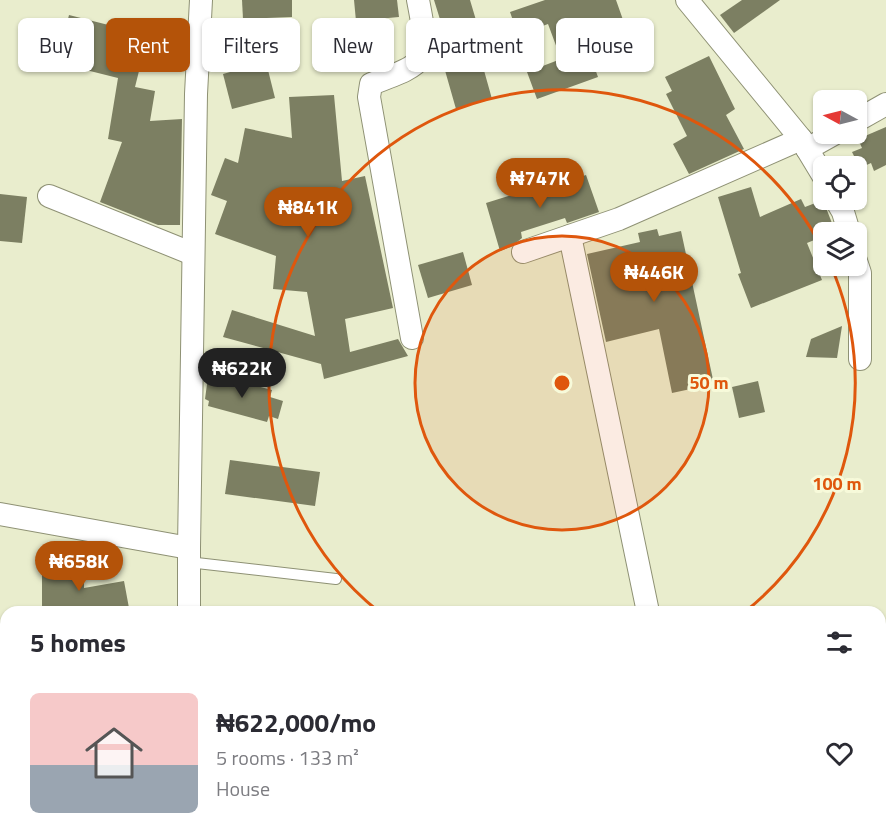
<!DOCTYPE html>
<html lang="en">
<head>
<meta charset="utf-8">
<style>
	:root { --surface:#fff; --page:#f2f2f3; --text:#2b2b33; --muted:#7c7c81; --line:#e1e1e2; --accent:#b45309 }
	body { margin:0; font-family:"Titillium Web",sans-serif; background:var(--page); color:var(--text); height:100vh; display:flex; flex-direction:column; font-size:22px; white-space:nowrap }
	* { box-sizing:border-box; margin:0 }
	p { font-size:20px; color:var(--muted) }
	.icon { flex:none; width:33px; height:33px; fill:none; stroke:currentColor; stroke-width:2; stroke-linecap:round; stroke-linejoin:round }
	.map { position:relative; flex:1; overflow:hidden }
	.sheet { position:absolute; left:0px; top:606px; width:886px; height:234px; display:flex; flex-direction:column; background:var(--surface); border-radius:18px 18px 0 0; box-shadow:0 2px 4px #0004 }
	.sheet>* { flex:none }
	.guide { position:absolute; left:18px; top:18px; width:850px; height:54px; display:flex; gap:12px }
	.needle { width:39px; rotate:277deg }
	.buttons { position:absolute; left:813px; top:90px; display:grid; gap:12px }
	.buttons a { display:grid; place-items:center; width:54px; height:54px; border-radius:9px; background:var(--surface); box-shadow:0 2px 4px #0004; font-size:30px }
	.price { position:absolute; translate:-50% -51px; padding:0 14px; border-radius:21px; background:var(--accent); color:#fff; font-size:20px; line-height:39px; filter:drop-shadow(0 2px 3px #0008) }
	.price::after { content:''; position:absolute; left:50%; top:36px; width:18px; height:14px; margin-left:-9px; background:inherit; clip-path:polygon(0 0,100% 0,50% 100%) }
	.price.on { background:#222; color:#fff }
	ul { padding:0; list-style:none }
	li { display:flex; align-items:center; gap:18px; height:150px; padding:0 30px }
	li+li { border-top:2px solid var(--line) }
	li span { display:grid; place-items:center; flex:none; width:168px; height:120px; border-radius:9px; color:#555 }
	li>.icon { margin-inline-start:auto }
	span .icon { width:72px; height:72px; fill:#fffc; stroke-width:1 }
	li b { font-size:26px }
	h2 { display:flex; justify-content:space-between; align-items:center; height:72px; padding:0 30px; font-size:26px }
	.chip { padding:0 21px; border-radius:9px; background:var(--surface); box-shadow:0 2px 4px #0004; font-size:21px; line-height:54px }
	.chip.on { background:var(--accent); color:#fff }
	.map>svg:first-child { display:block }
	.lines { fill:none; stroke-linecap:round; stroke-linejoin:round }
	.stream { stroke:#73774b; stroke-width:6 }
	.building { fill:#7c7f62 }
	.lane-casing { stroke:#8e9174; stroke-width:12 }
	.street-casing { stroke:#8e9174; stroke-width:24 }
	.lane { stroke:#fff; stroke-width:10 }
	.street { stroke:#fff; stroke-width:22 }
	.ring { fill:none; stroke:#df570d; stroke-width:3 }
	.centre { fill:#df570d; stroke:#f7fada; stroke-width:3 }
	.ring-label { font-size:18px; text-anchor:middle; font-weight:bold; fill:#df570d; stroke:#f7fada; stroke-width:6; stroke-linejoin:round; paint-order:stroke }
</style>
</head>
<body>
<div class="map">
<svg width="886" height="840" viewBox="0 0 886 840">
	<rect width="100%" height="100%" fill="#e9edcd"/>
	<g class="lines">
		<g class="stream">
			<path d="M880,635L886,629"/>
			<path d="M711,840L715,834"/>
		</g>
	</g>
	<g class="building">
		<path d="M242,0H292V17L243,19Z"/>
		<path d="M354,0H397L399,17L356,21Z"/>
		<path d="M434,0H470L484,47L478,49L492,99L456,109L442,60L446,59L438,30L443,29Z"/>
		<path d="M545,0H616L634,51L594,66L598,77L537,99L527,72L561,59L548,24L518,35L510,12Z"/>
		<path d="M742,0H780L734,33L720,15Z"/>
		<path d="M69,15L148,35L135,87L155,91L150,121L182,119L180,225H158L100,202L122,142L108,139L118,78L58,63L60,59L32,52L39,24L65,31Z"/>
		<path d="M709,56L735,109L726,115L744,149L689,174L673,144L687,136L666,94L672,91L665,77Z"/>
		<path d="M266,62L275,98L232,109L223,74Z"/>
		<path d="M334,95L342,181L365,176L393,308L345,319L350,352L398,339L408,356L324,379L321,364L223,337L232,310L315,336L307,292L273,289L276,256L215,234L227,201L211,195L225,158L238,163L245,128L292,138L289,97Z"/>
		<path d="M886,127V165L874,171L871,163L860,168L852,152L862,148L858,139Z"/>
		<path d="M586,175L599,212L567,223L565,218L521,232L522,238L511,247L500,251L486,203L541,186L542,190Z"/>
		<path d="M751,187L760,217L801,199L805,207L823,200L835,231L824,232V236L807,243L822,280L751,308L738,274L741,273L718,197Z"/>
		<path d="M0,194L27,197L22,243L0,241Z"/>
		<path d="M657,229L659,236L681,231L714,384L672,393L659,329L606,342L587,254L640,242L638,233Z"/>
		<path d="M463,252L472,285L428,298L418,265Z"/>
		<path d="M842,326L837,358L806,357L811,339Z"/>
		<path d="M208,377L221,380L222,377L272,390L270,397L283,401L278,419L269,416L267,422L208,406L209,401L205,399Z"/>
		<path d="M758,381L765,412L739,418L732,387Z"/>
		<path d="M230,460L320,472L315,506L225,494Z"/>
		<path d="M42,565H84V588L124,581L129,608L106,612H42Z"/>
	</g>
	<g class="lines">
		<g class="lane-casing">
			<path id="lane" d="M188,562L336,579"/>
		</g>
		<g class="street-casing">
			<g id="street">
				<path d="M687,0L801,139L824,177"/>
				<path d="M856,121L886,104"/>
				<path d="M807,149L834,134"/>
				<path d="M49,196L193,254"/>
				<path d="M836,200L843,212L849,232"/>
				<path d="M570,236L648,612"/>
				<path d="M523,252L619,219L801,139"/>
				<path d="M856,261L860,273V359"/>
				<path d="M412,338L369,97L371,84C430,62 430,62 418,0"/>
				<path d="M0,514L189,548L196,94L201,0"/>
				<path d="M189,612V548"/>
				<path d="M365,834L374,840"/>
				<path d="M204,840L212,835"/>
			</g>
		</g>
		<use href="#lane" class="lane"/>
		<use href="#street" class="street"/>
	</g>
	<circle cx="562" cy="383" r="147" fill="#df570d" fill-opacity=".12"/>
	<g class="ring">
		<circle cx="562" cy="383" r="147"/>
		<path d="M378 611A293 293 0 1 1 823 250M831 266A293 293 0 0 1 746 611"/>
	</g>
	<circle cx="562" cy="383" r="9" class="centre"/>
	<g class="ring-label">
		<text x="709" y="389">50 m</text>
		<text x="837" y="490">100 m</text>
	</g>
</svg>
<div class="buttons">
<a><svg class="needle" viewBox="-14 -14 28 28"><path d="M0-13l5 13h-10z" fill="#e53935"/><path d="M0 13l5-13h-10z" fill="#7c7c81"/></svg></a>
<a><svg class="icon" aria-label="locate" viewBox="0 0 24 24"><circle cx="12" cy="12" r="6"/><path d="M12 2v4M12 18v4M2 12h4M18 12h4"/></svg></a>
<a><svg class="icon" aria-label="layers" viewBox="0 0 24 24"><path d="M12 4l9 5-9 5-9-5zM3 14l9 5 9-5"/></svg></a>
</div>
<b class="price" style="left:540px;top:209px">₦747K</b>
<b class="price" style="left:308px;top:238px">₦841K</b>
<b class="price" style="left:654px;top:303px">₦446K</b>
<b class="price on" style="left:242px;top:399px">₦622K</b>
<b class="price" style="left:79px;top:592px">₦658K</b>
<div class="guide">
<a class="chip">Buy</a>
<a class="chip on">Rent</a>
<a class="chip">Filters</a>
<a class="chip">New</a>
<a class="chip">Apartment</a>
<a class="chip">House</a>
</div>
<section class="sheet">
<h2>5 homes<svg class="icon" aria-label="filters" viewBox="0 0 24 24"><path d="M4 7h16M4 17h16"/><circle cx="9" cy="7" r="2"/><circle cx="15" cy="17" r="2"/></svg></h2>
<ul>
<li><span style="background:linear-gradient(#f6c9c9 60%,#9aa5b1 0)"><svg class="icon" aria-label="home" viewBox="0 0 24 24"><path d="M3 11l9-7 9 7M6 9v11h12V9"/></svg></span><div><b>₦622,000/mo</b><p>5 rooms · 133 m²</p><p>House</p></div><svg class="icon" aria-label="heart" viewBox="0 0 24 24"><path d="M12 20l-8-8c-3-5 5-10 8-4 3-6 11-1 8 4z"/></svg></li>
</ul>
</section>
</div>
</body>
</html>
